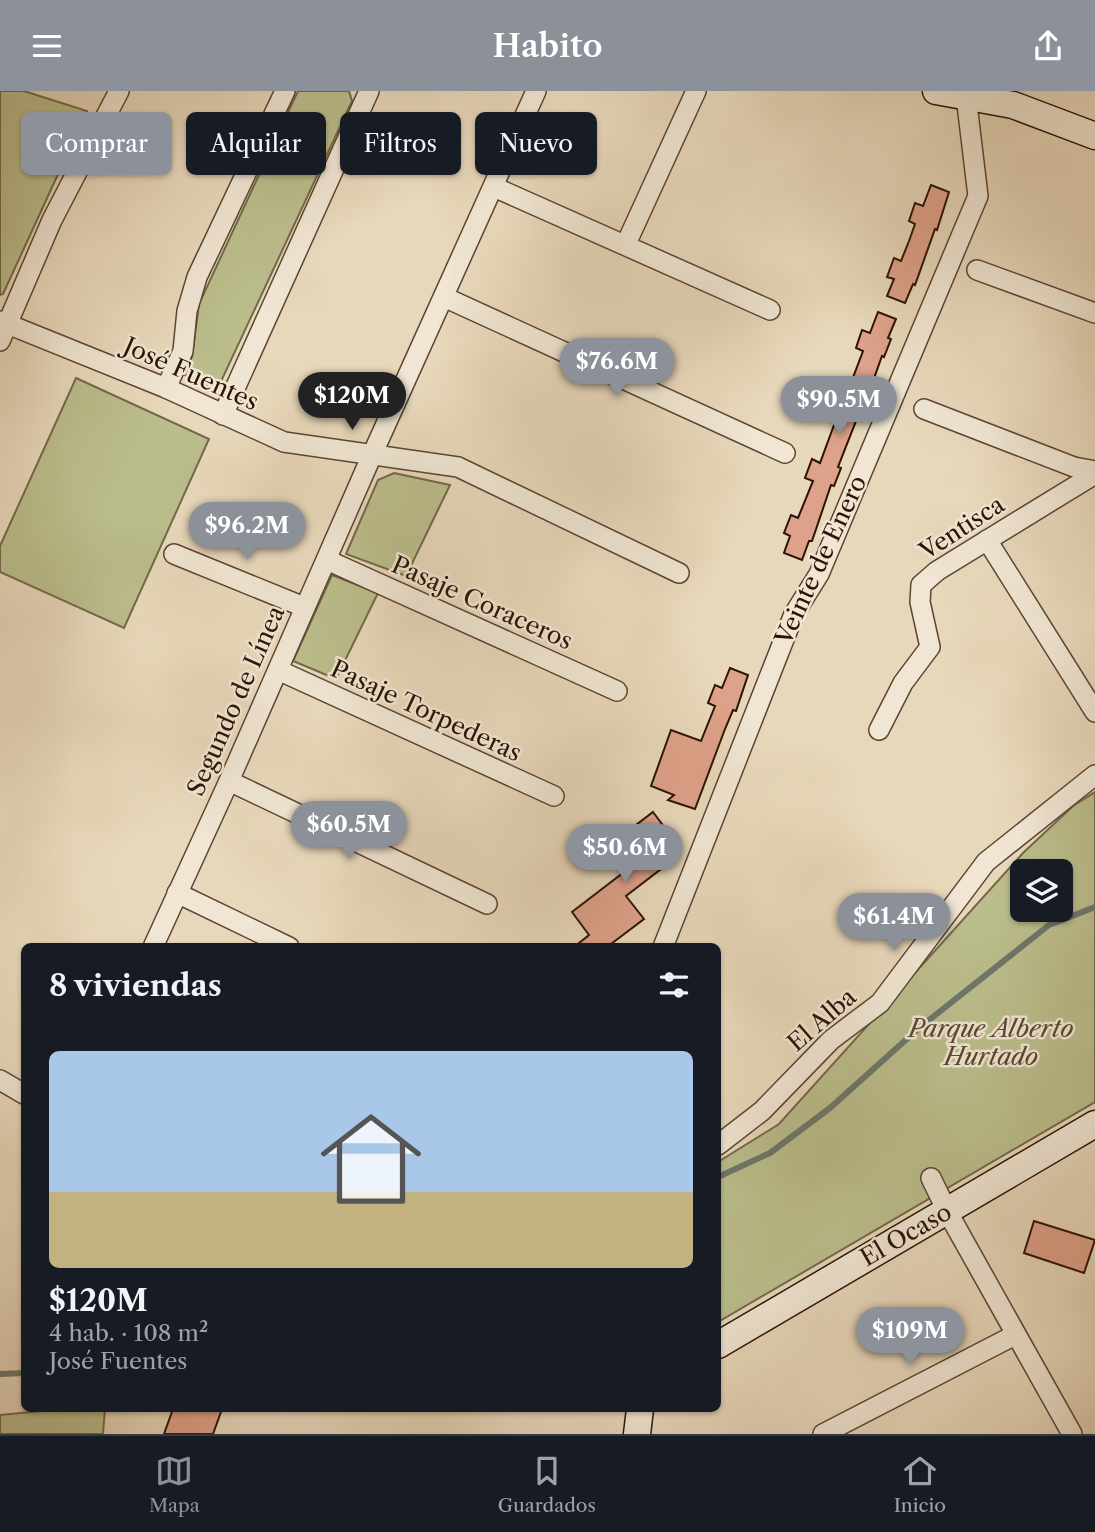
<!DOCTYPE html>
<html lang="es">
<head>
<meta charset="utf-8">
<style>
	:root { --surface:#171b24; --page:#20242c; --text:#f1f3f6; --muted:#9ea1a6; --line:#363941; --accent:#8c9099 }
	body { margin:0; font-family:"Libre Caslon Text",serif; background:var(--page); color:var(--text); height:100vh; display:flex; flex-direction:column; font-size:26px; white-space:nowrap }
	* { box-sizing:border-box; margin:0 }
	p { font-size:23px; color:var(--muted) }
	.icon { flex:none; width:38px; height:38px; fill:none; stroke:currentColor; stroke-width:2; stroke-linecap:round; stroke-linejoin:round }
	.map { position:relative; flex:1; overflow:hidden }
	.details { position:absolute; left:21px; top:852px; width:700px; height:469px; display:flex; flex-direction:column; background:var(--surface); border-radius:10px; box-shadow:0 2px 5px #0004 }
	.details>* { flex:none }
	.guide { position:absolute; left:21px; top:21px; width:700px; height:63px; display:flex; gap:14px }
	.buttons { position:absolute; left:1010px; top:768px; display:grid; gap:14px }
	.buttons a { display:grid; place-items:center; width:63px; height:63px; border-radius:10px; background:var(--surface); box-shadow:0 2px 5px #0004; font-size:35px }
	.price { position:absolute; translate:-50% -60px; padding:0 16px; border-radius:24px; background:var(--accent); color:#fff; font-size:23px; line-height:46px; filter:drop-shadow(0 2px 4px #0008) }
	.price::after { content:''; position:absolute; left:50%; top:42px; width:21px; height:16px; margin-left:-10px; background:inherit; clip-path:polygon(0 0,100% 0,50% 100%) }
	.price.selected { background:#222; color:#fff }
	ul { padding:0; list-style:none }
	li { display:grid; align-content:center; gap:14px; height:371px; padding:0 28px }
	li+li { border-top:2px solid var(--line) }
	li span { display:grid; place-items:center; height:217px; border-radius:10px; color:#555 }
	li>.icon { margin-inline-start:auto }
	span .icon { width:126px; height:126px; fill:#fffc; stroke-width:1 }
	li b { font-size:30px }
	h2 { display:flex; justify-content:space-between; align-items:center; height:84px; padding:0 28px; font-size:30px }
	.pill { padding:0 24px; border-radius:10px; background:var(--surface); box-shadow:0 2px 5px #0004; font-size:24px; line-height:63px }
	.pill.selected { background:var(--accent); color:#fff }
	header { display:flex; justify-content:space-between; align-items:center; height:91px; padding:0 28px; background:var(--accent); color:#fff; font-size:32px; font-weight:600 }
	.tabs { display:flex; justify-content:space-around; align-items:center; height:98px; border-top:2px solid var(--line); background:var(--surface); font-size:19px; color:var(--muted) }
	.tabs a { display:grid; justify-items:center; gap:4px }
	.tabs .selected { color:var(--accent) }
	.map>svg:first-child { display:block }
	.green { fill:#bbbd8c; stroke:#746849; stroke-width:2; fill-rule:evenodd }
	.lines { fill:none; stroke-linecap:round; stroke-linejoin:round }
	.stream { stroke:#6c776b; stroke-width:6 }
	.building { fill:#dea189; stroke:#2c1306; stroke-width:2 }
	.street-casing { stroke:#5b4433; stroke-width:22 }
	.secondary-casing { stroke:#2c1306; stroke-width:29 }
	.street { stroke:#f0e6d3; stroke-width:19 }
	.secondary { stroke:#f0e6d3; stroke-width:26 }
	.labels { text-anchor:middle; stroke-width:5; stroke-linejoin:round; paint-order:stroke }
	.street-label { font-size:24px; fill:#2c1306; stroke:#f0e6d3 }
	.park-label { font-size:24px; font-style:italic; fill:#57462e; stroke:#f0e6d3 }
</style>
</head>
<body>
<header><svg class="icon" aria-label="menu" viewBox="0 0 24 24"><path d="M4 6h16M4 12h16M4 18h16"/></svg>Habito<svg class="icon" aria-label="share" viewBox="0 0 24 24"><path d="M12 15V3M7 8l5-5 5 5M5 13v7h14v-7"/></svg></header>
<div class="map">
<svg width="1095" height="1343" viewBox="0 0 1095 1343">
	<rect width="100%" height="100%" fill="#e8d8bb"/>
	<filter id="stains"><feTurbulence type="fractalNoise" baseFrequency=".00286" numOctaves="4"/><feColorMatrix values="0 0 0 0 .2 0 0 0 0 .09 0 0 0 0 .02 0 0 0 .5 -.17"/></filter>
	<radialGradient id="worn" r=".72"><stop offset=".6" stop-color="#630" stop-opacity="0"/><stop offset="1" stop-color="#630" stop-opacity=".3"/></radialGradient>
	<g class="green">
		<path d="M0,0H24L87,20L3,203L0,204Z"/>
		<path d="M298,0H349L352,10L217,299L183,283L192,266L199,213Z"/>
		<path d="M76,287L209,348L124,537L0,481V455Z"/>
		<path d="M394,382L450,394L406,485L346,463L378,389Z"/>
		<path d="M332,484L378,502L336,588L293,570Z"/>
		<path d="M1095,701V1011L718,1231V1071L779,1033L1023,762L1073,715ZM1022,780H1060V819H1022Z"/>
		<path d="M62,1318H105L103,1343H0V1324Z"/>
	</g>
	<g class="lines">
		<g class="stream">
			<path d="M718,1086L770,1062L830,1017L919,937L1049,834L1095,816"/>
			<path d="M0,1283L24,1282"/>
		</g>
	</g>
	<g class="building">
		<path d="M931,94L949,101L937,139L935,138L915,194L913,193L905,212L887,205L894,188L887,186L894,167L901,170L909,150L915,133L909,130L915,112L923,115Z"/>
		<path d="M878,221L896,228L888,247L891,248L884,266L882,265L862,321L860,320L838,376L841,377L834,395L831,394L812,450H809L802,469L784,462L790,445L784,442L791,424L798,427L813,390L805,387L812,368L820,372L841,315L834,313L841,294L849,297L863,260L856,257L862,239L870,242Z"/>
		<path d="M730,577L748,584L736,620L733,619L725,638L695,718L668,709L674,704L651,695L671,639L701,650L715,615L708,612L715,594L722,597Z"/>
		<path d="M653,721L665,737L660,741L678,765L626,805L644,828L607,856H574L589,844L572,821L624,781L606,757Z"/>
		<path d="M1034,1130L1095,1149L1084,1182L1024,1162Z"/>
		<path d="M173,1318H222L213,1343H164Z"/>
	</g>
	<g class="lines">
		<g class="street-casing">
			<g id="street">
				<path d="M494,96L770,219"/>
				<path d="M626,153L696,0"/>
				<path d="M977,179L1095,222"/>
				<path d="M444,206L785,362"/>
				<path d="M0,230L166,297L284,351L458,376L679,482"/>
				<path d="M0,250L52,129L119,0"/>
				<path d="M166,297L183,260L187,220L197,186L285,0"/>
				<path d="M924,318L1074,376L1095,380"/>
				<path d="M223,324L369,0"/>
				<path d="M987,449L1095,621"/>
				<path d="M174,463L304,516"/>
				<path d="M327,469L617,600"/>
				<path d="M278,579L554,705"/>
				<path d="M879,639L903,592L930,556L920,511L921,494L937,480L1095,383"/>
				<path d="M229,690L487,813"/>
				<path d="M177,802L289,856"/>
				<path d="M153,856L229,690L372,364L536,0"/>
				<path d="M663,856L794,523L819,483L978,105L966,5"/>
				<path d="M0,989L24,1003"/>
				<path d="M718,1054L762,1020L831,949L880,912L986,771L1095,684"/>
				<path d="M931,1087L947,1120L1072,1343"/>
				<path d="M823,1343L1015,1244"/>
			</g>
		</g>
		<g class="secondary-casing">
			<g id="secondary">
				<path d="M936,0L1013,14L1095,45"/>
				<path d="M718,1254L1095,1033"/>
				<path d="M637,1343L640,1318"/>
			</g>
		</g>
		<use href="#street" class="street"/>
		<use href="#secondary" class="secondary"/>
	</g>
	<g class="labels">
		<g class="street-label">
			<text transform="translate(191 283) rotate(24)" y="8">José Fuentes</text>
			<text transform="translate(962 437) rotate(-33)" y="8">Ventisca</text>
			<text transform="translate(821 469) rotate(-65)" y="8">Veinte de Enero</text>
			<text transform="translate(482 512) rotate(24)" y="8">Pasaje Coraceros</text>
			<text transform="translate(236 610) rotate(-66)" y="8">Segundo de Línea</text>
			<text transform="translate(426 620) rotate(25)" y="8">Pasaje Torpederas</text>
			<text transform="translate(822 929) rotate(-41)" y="8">El Alba</text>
			<text transform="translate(906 1144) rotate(-30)" y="8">El Ocaso</text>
		</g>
		<g class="park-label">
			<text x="991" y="946">Parque Alberto<tspan x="991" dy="28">Hurtado</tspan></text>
		</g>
	</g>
	<rect width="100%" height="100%" filter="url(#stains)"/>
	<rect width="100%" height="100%" fill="url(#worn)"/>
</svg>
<div class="buttons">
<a><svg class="icon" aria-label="layers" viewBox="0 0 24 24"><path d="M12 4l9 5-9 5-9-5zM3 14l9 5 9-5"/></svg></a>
</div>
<b class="price" style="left:617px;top:307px">$76.6M</b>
<b class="price selected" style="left:352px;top:341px">$120M</b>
<b class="price" style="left:839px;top:345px">$90.5M</b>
<b class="price" style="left:247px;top:471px">$96.2M</b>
<b class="price" style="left:349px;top:770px">$60.5M</b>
<b class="price" style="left:625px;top:793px">$50.6M</b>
<b class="price" style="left:894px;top:862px">$61.4M</b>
<b class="price" style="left:910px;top:1276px">$109M</b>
<div class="guide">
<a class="pill selected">Comprar</a>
<a class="pill">Alquilar</a>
<a class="pill">Filtros</a>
<a class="pill">Nuevo</a>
</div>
<section class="details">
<h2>8 viviendas<svg class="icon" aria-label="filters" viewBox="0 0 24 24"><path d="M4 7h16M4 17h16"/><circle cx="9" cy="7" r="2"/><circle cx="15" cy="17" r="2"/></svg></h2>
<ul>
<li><span style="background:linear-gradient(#a9c7e8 65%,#c2b280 0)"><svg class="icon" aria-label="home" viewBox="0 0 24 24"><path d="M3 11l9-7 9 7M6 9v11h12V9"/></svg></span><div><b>$120M</b><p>4 hab. · 108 m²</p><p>José Fuentes</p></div></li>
</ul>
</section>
</div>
<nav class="tabs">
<a class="selected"><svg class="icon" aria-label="map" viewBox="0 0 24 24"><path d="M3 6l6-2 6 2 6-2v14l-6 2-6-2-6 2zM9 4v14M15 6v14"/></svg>Mapa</a>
<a><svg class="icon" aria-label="saved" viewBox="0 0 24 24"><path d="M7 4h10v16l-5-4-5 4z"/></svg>Guardados</a>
<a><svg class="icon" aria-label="home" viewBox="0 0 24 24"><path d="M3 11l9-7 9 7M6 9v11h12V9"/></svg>Inicio</a>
</nav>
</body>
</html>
